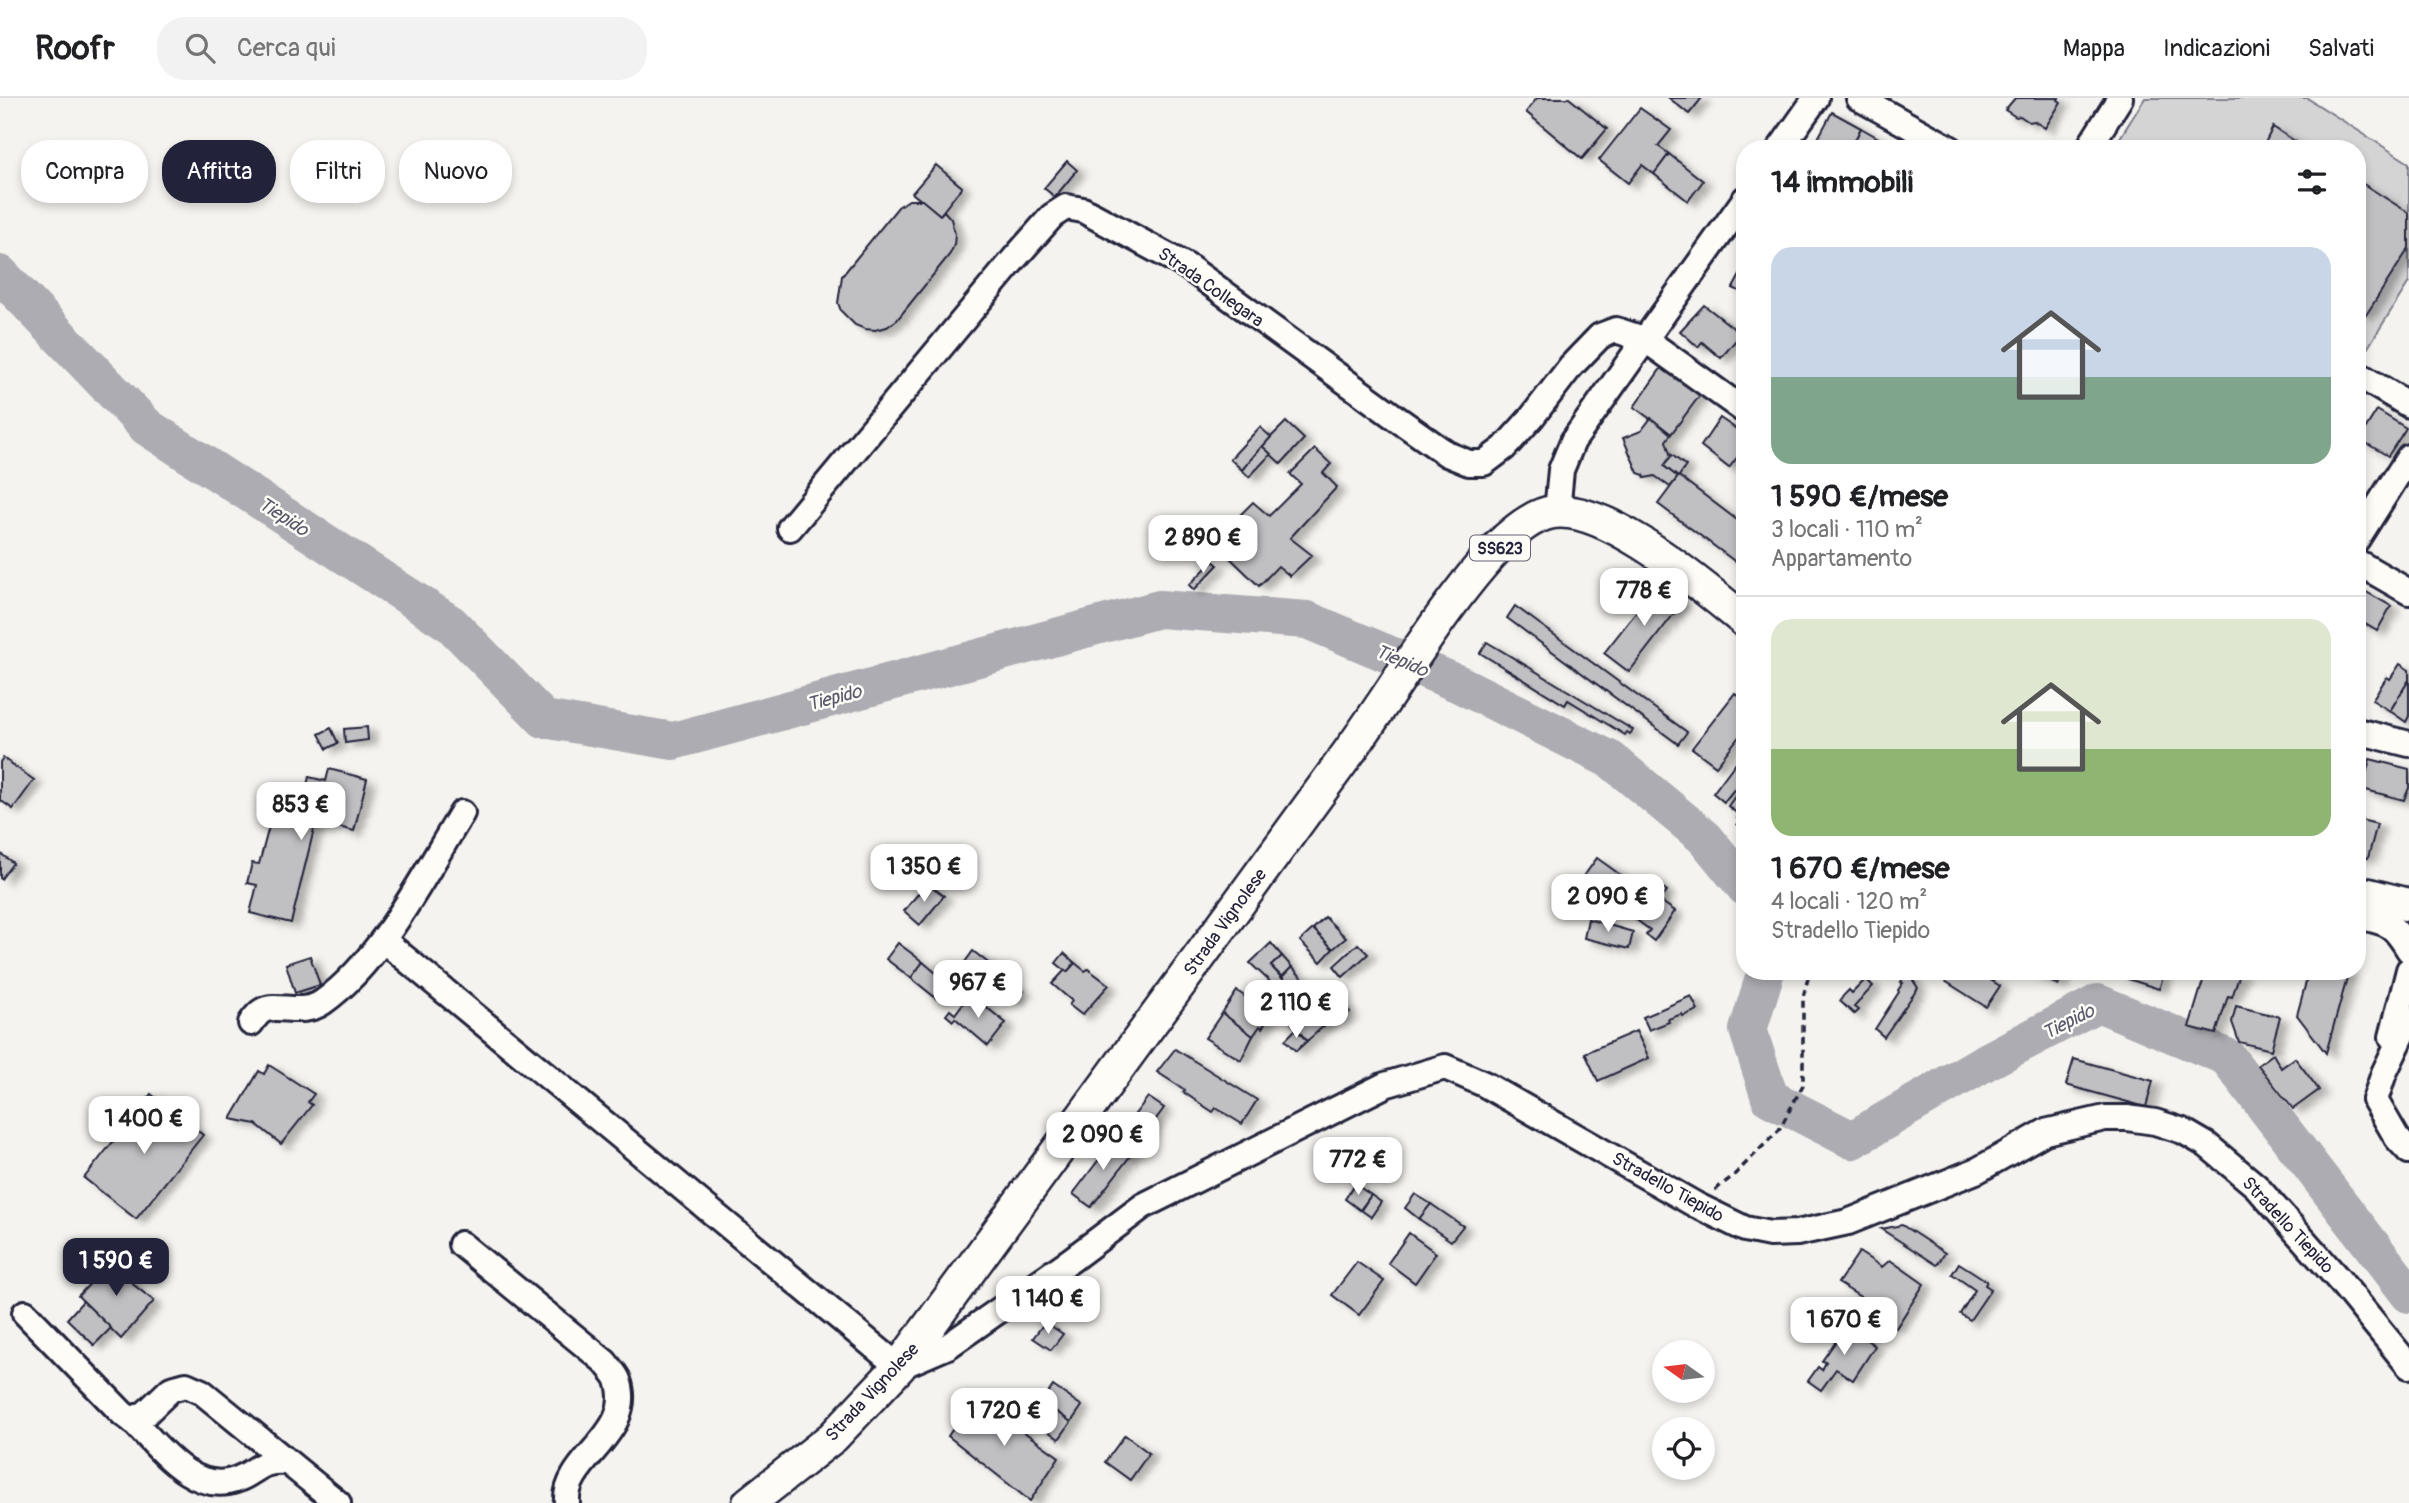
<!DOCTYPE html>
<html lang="it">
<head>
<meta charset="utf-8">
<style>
	:root { --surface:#fff; --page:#f2f2f2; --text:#202124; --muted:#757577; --line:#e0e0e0; --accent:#22223b }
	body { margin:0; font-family:Pangolin,sans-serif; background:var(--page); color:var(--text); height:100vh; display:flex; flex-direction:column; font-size:26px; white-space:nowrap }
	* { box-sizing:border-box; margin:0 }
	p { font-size:23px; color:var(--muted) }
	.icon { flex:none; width:38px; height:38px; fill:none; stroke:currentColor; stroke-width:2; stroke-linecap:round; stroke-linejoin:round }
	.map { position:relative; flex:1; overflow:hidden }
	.panel { position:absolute; left:1736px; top:42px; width:630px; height:840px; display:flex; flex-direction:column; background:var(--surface); border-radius:28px; box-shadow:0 4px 10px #0003 }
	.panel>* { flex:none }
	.banner { position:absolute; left:21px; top:42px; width:665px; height:63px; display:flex; gap:14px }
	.needle { width:46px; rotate:284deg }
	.buttons { position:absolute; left:1652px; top:1242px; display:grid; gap:14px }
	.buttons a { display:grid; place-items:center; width:63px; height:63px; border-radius:50%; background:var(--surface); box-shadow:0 4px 10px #0003; font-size:35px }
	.price { position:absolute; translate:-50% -60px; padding:0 16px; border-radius:14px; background:#fff; color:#222; font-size:23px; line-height:46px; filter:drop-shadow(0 2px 4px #0008) }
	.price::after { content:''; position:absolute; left:50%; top:42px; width:21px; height:16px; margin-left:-10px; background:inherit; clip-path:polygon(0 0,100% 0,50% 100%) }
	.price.on { background:var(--accent); color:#fff }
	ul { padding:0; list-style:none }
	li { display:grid; align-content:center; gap:14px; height:371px; padding:0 35px }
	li+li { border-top:2px solid var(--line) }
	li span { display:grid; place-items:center; height:217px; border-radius:21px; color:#555 }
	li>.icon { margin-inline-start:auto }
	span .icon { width:126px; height:126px; fill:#fffc; stroke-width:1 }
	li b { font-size:30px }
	h2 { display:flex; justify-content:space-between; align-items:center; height:84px; padding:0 35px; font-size:30px }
	.chip { padding:0 24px; border-radius:28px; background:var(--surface); box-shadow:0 4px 10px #0003; font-size:24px; line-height:63px }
	.chip.on { background:var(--accent); color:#fff }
	header { display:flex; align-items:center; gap:42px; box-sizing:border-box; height:98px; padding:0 35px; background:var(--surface); border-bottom:2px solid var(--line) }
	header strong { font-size:33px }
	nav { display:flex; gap:38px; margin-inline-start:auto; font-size:24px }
	.search { width:490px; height:63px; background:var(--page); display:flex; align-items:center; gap:18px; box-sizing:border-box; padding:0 24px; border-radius:28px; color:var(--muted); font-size:26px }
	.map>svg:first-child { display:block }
	.green { fill:#d5d4d5; stroke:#7c7b88; stroke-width:2 }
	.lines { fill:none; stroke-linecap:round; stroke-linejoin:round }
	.river { stroke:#acacb2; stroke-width:38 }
	.building { fill:#c0bfc2; stroke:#22223b; stroke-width:2; filter:url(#shadow) }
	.minor-casing { stroke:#22223b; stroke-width:30 }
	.major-casing { stroke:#22223b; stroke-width:37 }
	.path { stroke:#22223b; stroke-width:3.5; stroke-dasharray:7 5; stroke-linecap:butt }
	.minor { stroke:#fdfcf7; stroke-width:24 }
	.major { stroke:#fdfcf7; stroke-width:32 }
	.labels { text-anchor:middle; stroke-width:5; stroke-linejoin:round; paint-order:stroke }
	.shield { fill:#fdfcf7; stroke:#646373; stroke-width:2 }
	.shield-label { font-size:16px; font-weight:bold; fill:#22223b }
	.street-label { font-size:18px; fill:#22223b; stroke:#fdfcf7 }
	.water-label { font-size:19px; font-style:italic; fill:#59596b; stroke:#fdfcf7 }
</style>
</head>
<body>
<header>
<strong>Roofr</strong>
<div class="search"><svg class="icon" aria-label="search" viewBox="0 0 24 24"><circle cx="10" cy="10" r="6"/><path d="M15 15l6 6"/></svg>Cerca qui</div>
<nav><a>Mappa</a><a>Indicazioni</a><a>Salvati</a></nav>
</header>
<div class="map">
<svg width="2409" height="1405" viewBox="0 0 2409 1405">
	<defs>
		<filter id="shadow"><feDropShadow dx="8" dy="4.5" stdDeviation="3.5" flood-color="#0004"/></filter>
	</defs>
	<rect width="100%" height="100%" fill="#f4f3ef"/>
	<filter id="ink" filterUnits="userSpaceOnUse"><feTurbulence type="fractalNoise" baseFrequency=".0143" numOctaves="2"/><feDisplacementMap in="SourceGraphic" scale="14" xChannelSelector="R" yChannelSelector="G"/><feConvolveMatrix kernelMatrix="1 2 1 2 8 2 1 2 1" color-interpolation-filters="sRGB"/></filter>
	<g filter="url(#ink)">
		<path class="green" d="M2145,0H2307L2409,65V184L2367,251L2357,245V51H2113Z"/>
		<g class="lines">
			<g class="river">
				<path d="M0,176L147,329L451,526L544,621L673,643L1159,511L1307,522L1459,586L1611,662L1705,740L1745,789"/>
				<path d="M1766,873L1748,932L1770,1000L1852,1042L1984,965L2098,905L2227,959L2409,1196"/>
			</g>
		</g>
		<g class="building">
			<path d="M1537,0H1569L1607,31L1582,61L1526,14Z"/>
			<path d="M1669,0H1702L1689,16Z"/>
			<path d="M2015,0H2059L2058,2L2061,4L2045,30L2034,23L2029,24L2020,18L2016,19L2005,12Z"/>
			<path d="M1640,10L1671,32L1658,48L1669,56L1654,76L1642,67L1628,85L1599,62Z"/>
			<path d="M1832,14L1861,30L1851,51H1828L1816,44Z"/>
			<path d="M2273,29L2307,51H2262Z"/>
			<path d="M1861,30L1889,46L1887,51H1851Z"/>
			<path d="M1669,56L1703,83L1688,103L1654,76Z"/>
			<path d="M1067,63L1077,72L1055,99L1044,90Z"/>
			<path d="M936,67L962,89L940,117L912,95Z"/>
			<path d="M2357,82L2409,115V150L2366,217L2357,212Z"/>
			<path d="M909,102H922L940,117L944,113L951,121L955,136L954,147L950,156L897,222L887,229L875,232L865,231L855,227L841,213L838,205L842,178L898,109Z"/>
			<path d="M1745,168V196L1733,190Z"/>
			<path d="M1704,207L1741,236L1721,260L1702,244L1698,249L1680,233Z"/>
			<path d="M1662,269L1700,297L1671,336L1634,309Z"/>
			<path d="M2377,312L2406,330L2388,358L2359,341Z"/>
			<path d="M1651,320L1671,336L1666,343L1671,359L1664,368L1678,379L1670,389L1655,378L1645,380L1644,377L1638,375L1623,340L1641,333Z"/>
			<path d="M1720,320L1739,333L1738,336L1745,341V349L1729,370L1701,348Z"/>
			<path d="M1286,324L1304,341L1281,366L1262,348Z"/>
			<path d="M1260,329L1271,339L1242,372L1230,361Z"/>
			<path d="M1262,348L1271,356L1249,379L1242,372Z"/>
			<path d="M1315,351L1331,366L1323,375L1337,389L1290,440L1312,457L1290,478L1278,468L1259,488L1223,453L1229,448L1219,438L1253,404L1269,418L1301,386L1290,376Z"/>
			<path d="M1672,357L1686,368L1679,378L1745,428V471L1658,406L1678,379L1664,368Z"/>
			<path d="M1213,463L1218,467L1194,492L1189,487Z"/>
			<path d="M1659,485L1683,504L1629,574L1604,555Z"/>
			<path d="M2361,491L2391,508L2377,533L2357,521V498Z"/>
			<path d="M1515,508L1687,634L1678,646L1507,520Z"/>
			<path d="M1487,544L1633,632L1630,636L1627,634L1625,637L1568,602L1565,607L1480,555Z"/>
			<path d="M2400,566L2409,572V582L2390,613L2372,602L2387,579L2390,581Z"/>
			<path d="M2409,582V618L2406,624L2390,613Z"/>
			<path d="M1735,595L1745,603V631L1716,668L1692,650Z"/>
			<path d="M367,629L368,642L345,645L344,631Z"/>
			<path d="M331,630L338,645L327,651L319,636Z"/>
			<path d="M1745,652V678L1724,704L1713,695Z"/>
			<path d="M3,660L34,682L13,711L0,702V664Z"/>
			<path d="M2370,661L2409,671V690L2404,702L2362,691Z"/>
			<path d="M329,671L367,681L354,733L316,723L291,825L250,815L257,787L247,785L252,765L259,766L271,721L297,727L309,679L326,683Z"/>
			<path d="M1742,689L1745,691V732L1737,726L1740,722L1737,720L1739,717L1728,708Z"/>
			<path d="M2357,721L2377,726L2368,760L2357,757Z"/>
			<path d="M0,755L13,765L1,781L0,780Z"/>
			<path d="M1597,760L1622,778L1611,796L1584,778Z"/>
			<path d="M1655,784L1667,793L1659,802L1675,813L1654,843L1646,837L1650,832L1631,818Z"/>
			<path d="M927,785L944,798L920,827L904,813Z"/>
			<path d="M1325,819L1346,840L1333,851L1313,831Z"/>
			<path d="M1588,821L1633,834L1629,851L1584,840Z"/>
			<path d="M1313,831L1333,851L1321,864L1300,843Z"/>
			<path d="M898,845L923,864L911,880L886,861Z"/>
			<path d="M1271,845L1282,858L1271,868L1325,927L1307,943L1272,903L1281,894L1250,865Z"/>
			<path d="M1358,846L1368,856L1343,879L1334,868Z"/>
			<path d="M973,853L1024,893L1014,904L965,864Z"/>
			<path d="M1064,855L1075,865L1067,874L1056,865Z"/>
			<path d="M310,858L320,887L295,895L286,866Z"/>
			<path d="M1282,858L1292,869L1282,879L1271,868Z"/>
			<path d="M923,864L949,886L937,901L911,880Z"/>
			<path d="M1075,865L1085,873L1088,871L1109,887L1082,917L1069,907L1072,903L1052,886L1065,872L1067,874Z"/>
			<path d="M1292,869L1304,882L1293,892L1282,879Z"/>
			<path d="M1907,873L1918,890L1884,939L1875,931L1899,894L1898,892L1903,885L1901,884Z"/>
			<path d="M1953,873H1961L1970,879L1976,873L2000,888L1986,909L1945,883Z"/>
			<path d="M2026,873H2065L2058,887Z"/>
			<path d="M2123,873H2165L2159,891L2122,879Z"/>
			<path d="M2206,873H2241L2232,899L2228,898L2216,936L2189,929Z"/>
			<path d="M2309,873H2349L2326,955L2297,917Z"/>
			<path d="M1866,881L1873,888L1854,909L1858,912L1854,916L1840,903L1843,898L1849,892L1852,895Z"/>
			<path d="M1327,889L1350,914L1339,924L1334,919L1325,927L1300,900L1304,896L1311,903Z"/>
			<path d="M1237,893L1271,916L1262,930L1260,928L1253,938L1222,915Z"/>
			<path d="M970,896L1006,925L988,948L955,920L953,923L946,917L950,912L955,916Z"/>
			<path d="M1691,898L1698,912L1683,918L1682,916L1668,921L1669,924L1649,932L1643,919Z"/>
			<path d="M2236,908L2280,919L2271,952L2239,944L2232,924Z"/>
			<path d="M1222,915L1253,938L1241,962L1205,940Z"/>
			<path d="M1296,931L1307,943L1296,953L1285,942Z"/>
			<path d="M1636,933L1649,960L1598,983L1585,955Z"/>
			<path d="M1175,951L1257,1002L1242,1026L1216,1010L1213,1014L1183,994L1185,992L1157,974Z"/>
			<path d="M2273,956L2281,970L2295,960L2319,992L2293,1011L2258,967Z"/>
			<path d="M2074,961L2153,983L2146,1009L2066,987Z"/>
			<path d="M269,967L314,996L308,1004L312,1007L281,1046L256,1026L231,1021L259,973L264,976Z"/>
			<path d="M151,996L203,1037L136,1121L84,1080Z"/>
			<path d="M1148,999L1164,1010L1145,1036L1129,1024Z"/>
			<path d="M1115,1040L1134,1053L1091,1109L1073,1096Z"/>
			<path d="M1355,1086L1371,1097L1360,1112L1345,1101Z"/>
			<path d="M1415,1096L1431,1106L1419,1121L1405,1110Z"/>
			<path d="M1371,1097L1381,1104L1371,1119L1361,1112Z"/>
			<path d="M1431,1106L1463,1128L1451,1143L1419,1121Z"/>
			<path d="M1902,1127L1945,1155L1937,1167L1881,1131Z"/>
			<path d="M1409,1135L1436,1155L1415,1185L1388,1165Z"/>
			<path d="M1859,1154L1882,1169L1890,1162L1924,1186L1896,1230L1860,1206L1862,1200L1838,1185Z"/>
			<path d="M118,1156L134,1187L154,1203L121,1241L78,1198Z"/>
			<path d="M1357,1164L1384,1183L1359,1217L1332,1197Z"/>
			<path d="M1959,1165L1987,1183L1985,1187L1991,1191L1970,1222L1960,1216L1975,1192L1952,1176Z"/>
			<path d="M83,1203L111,1230L94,1247L67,1221Z"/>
			<path d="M1045,1224L1063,1236L1051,1252L1033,1240Z"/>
			<path d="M1847,1227L1875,1248L1853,1282L1836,1271L1821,1292L1808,1283L1818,1269L1822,1272L1826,1264L1822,1263Z"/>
			<path d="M1053,1288L1082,1308L1071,1324L1042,1304Z"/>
			<path d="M975,1299L1059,1359L1030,1403L948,1338Z"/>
			<path d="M1042,1304L1071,1324L1059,1341L1031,1321Z"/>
			<path d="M1125,1337L1149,1355L1130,1382L1105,1364Z"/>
		</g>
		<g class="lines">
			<g class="minor-casing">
				<g id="minor">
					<path d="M1859,0L1951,51"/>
					<path d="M1780,51L1816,0"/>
					<path d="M2088,51L2120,0"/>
					<path d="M2357,276L2409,307"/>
					<path d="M1557,414L1561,372L1573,343L1745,101"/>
					<path d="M790,430L1014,161L1052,118L1066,109L1083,112L1188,169L1396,320L1447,356L1469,365H1484L1504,350L1532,319L1571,268L1600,238L1616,232L1646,242L1745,313"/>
					<path d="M2357,441L2409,359"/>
					<path d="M2357,464L2409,494"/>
					<path d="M2357,633L2409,646"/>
					<path d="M2357,818C2388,825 2392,824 2409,852"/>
					<path d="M383,842L899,1269L948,1248L1071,1162L1143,1108L1385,987L1445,969L1484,986L1696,1107L1745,1131L1770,1136L1797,1135L1848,1124L1978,1072L2045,1034L2105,1020H2127L2155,1024L2183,1033L2207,1047L2256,1088L2339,1182L2409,1268"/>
					<path d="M2409,923L2384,975L2375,1002L2397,1040L2409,1053"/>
					<path d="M251,925C254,921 257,916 262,913C276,904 302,919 323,904C381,863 425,775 462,715"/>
					<path d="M2392,939L2409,872"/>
					<path d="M461,1146L605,1264C609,1270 616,1276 618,1282C637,1336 563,1361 567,1405"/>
					<path d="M25,1215L123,1316L132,1322L146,1315L171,1291L186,1287L202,1294L338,1405"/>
					<path d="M132,1322C158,1348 194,1399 238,1381C260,1372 259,1362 287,1364"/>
				</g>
			</g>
			<g class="major-casing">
				<g id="major">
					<path d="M2357,794L2409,807"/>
					<path d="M749,1405L833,1339L899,1269C1050,1065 1199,859 1349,654C1385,605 1416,552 1453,503C1474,475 1513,424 1548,415C1603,402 1703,489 1745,523"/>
				</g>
			</g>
			<path class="path" d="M1715,1092L1733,1078L1779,1032L1803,987V899L1810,873"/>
			<use href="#minor" class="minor"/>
			<use href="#major" class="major"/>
		</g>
	</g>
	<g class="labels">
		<rect class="shield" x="1470" y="437.5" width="60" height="25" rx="5"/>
		<g class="shield-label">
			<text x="1500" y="456">SS623</text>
		</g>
		<g class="street-label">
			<text transform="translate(1211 189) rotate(35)" y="6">Strada Collegara</text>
			<text transform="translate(1225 824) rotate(-54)" y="6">Strada Vignolese</text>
			<text transform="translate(1668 1089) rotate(29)" y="6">Stradello Tiepido</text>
			<text transform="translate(2288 1127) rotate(47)" y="6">Stradello Tiepido</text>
			<text transform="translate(872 1294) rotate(-47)" y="6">Strada Vignolese</text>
		</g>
		<g class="water-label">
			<text transform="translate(284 418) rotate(33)" y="7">Tiepido</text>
			<text transform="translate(1402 562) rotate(23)" y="7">Tiepido</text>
			<text transform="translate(834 599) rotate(-15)" y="7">Tiepido</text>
			<text transform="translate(2068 923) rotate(-27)" y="7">Tiepido</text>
		</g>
	</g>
</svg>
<div class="buttons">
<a><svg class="needle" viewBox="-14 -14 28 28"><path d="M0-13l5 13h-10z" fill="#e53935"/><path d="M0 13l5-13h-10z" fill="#757577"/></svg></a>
<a><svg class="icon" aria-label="locate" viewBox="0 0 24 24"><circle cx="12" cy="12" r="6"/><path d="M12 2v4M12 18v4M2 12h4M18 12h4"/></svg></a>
</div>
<b class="price" style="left:1203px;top:477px">2 890 €</b>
<b class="price" style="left:1644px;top:530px">778 €</b>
<b class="price" style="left:301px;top:744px">853 €</b>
<b class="price" style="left:924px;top:806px">1 350 €</b>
<b class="price" style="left:1608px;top:836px">2 090 €</b>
<b class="price" style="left:978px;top:922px">967 €</b>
<b class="price" style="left:1296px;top:942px">2 110 €</b>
<b class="price" style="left:144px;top:1058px">1 400 €</b>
<b class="price" style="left:1103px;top:1074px">2 090 €</b>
<b class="price" style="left:1358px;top:1099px">772 €</b>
<b class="price on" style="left:116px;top:1200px">1 590 €</b>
<b class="price" style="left:1048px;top:1238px">1 140 €</b>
<b class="price" style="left:1844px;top:1259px">1 670 €</b>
<b class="price" style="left:1004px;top:1350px">1 720 €</b>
<div class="banner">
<a class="chip">Compra</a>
<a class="chip on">Affitta</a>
<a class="chip">Filtri</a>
<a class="chip">Nuovo</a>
</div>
<section class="panel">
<h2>14 immobili<svg class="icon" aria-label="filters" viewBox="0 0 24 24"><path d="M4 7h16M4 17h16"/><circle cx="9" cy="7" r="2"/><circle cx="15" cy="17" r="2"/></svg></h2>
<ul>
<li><span style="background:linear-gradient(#c9d6e8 60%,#7fa58c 0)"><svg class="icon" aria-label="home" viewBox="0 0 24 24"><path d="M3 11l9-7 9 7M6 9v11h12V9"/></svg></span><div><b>1 590 €/mese</b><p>3 locali · 110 m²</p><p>Appartamento</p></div></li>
<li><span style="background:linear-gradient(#dfe7d0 60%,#8fb573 0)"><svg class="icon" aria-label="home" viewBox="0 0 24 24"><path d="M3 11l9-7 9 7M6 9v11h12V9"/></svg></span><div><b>1 670 €/mese</b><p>4 locali · 120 m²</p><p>Stradello Tiepido</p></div></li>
</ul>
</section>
</div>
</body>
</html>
